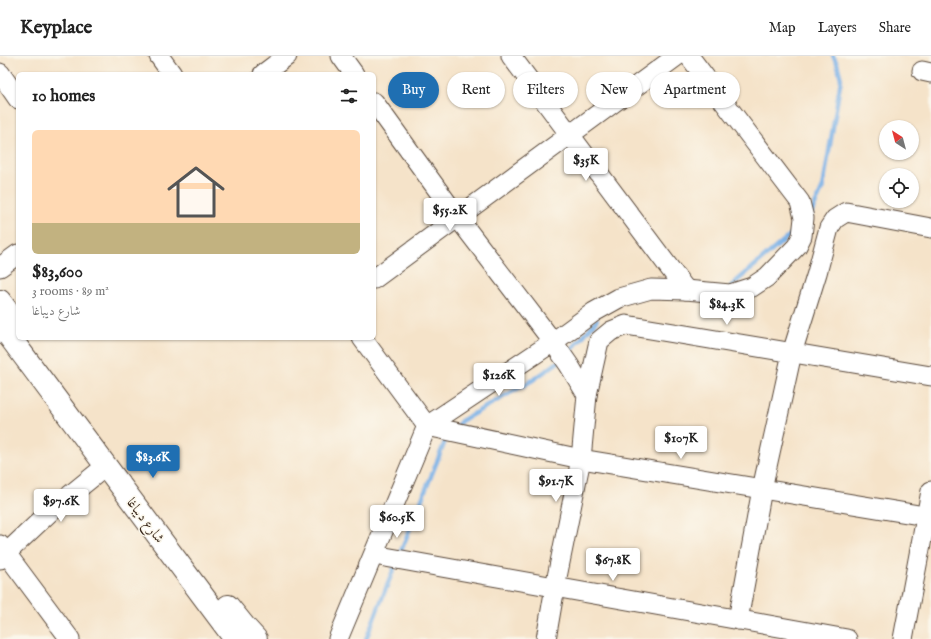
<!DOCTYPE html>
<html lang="en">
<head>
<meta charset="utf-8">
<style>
	:root { --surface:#fff; --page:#f2f2f2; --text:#222; --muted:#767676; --line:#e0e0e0; --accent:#1f6fb2 }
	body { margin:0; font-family:"IM FELL English",Amiri,serif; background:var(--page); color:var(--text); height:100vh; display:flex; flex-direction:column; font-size:15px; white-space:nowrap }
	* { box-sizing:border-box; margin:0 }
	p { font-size:13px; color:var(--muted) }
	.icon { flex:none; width:22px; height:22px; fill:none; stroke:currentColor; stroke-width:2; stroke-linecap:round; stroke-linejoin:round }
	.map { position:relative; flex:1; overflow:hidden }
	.panel { position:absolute; left:16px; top:16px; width:360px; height:268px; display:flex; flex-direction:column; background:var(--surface); border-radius:6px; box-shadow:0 1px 3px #0004 }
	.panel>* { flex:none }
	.top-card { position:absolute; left:388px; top:16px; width:380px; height:36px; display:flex; gap:8px }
	.needle { width:26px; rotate:324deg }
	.buttons { position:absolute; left:879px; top:64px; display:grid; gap:8px }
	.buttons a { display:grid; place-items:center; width:40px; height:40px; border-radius:50%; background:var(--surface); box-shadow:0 1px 3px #0004; font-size:20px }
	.price { position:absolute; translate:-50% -34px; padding:0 9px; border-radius:4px; background:#fff; color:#222; font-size:13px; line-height:26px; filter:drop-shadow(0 1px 2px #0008) }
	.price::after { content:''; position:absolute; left:50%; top:24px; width:12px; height:9px; margin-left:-6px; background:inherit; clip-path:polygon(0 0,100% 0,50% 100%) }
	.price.current { background:var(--accent); color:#fff }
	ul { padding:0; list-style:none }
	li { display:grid; align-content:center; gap:8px; height:212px; padding:0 16px }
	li+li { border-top:1px solid var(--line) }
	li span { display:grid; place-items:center; height:124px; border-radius:6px; color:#555 }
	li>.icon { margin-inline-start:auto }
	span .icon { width:72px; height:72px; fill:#fffc; stroke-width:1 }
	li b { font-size:17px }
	h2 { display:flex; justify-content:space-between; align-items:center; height:48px; padding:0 16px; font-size:17px }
	.chip { padding:0 14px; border-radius:18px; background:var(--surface); box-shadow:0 1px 3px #0004; font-size:14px; line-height:36px }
	.chip.current { background:var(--accent); color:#fff }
	header { display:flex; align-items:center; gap:24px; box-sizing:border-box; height:56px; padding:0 20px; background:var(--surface); border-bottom:1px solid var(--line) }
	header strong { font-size:19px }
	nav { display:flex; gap:22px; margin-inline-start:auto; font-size:14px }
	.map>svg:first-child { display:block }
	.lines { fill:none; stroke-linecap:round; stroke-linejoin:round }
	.stream { stroke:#76aee6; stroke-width:4.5 }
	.street-casing { stroke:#574638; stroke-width:21 }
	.secondary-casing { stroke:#574638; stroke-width:24 }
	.street { stroke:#fff; stroke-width:19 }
	.secondary { stroke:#fff; stroke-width:22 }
	.labels { text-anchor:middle; stroke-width:3; stroke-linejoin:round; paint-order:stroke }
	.street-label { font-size:14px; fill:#3b2a1e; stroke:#fbf7ec }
</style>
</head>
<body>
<header>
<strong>Keyplace</strong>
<nav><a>Map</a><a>Layers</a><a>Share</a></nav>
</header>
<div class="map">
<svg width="931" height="583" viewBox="0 0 931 583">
	<rect width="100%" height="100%" fill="#fbf7ec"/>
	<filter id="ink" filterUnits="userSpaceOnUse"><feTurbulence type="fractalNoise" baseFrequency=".025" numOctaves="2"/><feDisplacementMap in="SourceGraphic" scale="8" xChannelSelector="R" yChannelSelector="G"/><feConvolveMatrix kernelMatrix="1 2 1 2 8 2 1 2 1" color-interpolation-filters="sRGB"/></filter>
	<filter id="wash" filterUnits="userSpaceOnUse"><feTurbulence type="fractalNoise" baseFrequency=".012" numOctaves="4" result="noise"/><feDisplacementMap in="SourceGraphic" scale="16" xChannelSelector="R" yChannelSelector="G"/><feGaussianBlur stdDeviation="0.9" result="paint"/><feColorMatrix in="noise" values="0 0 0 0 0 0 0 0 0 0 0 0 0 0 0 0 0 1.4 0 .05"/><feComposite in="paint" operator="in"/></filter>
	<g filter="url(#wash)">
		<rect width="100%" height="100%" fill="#f5e3c9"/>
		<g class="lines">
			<g class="stream">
				<path d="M810,160L823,131L841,23L837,7L833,0"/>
				<path d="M731,230L797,173"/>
				<path d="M567,299L597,264"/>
				<path d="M456,371L461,365L533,324L561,304"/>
				<path d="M399,500L446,383L449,379"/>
				<path d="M366,583L396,507"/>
			</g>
		</g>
	</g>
	<g filter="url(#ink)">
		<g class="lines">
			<g class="street-casing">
				<g id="street">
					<path d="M159,0L172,18"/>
					<path d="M341,0L354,18"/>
					<path d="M511,0L686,234"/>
					<path d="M922,15L931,17"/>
					<path d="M0,17L18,43"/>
					<path d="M263,18L287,0"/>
					<path d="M374,46L458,162L553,286L569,309L587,339L581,403L555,531L546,583"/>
					<path d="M0,211L18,198"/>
					<path d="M374,223L677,0"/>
					<path d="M362,282L427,370L581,403L931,461"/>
					<path d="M587,339L599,285L611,275L626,269L931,320"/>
					<path d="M0,489L70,583"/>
					<path d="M374,499L847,583"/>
					<path d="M0,503L53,453L106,410"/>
					<path d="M738,564L762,433L792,297L817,217L829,172L835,163L846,156L931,172"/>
					<path d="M338,583L427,370L553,286L594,256L619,242L651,233L686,234L730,238L752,231L767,221L797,190L802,180L804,162L800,146L689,0"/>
					<path d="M903,583L931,435"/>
				</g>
			</g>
			<g class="secondary-casing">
				<g id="secondary">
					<path d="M0,245L18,269"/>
					<path d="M0,268L235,583"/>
					<path d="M228,550L245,571L256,583"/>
				</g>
			</g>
			<use href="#street" class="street"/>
			<use href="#secondary" class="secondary"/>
		</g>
	</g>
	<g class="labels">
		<g class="street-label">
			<text transform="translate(146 464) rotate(53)" y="5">شارع ديباغا</text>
		</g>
	</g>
</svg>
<div class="buttons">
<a><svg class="needle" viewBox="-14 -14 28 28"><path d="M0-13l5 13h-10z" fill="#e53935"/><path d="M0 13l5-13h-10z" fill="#767676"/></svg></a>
<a><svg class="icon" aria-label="locate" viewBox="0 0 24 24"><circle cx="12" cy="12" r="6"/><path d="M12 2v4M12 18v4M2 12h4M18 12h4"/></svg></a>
</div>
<b class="price" style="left:586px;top:126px">$35K</b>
<b class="price" style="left:450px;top:176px">$55.2K</b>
<b class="price" style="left:727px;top:270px">$84.3K</b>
<b class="price" style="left:499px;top:341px">$126K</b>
<b class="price" style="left:681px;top:404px">$107K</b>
<b class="price current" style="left:153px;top:423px">$83.6K</b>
<b class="price" style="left:556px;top:447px">$91.7K</b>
<b class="price" style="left:61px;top:467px">$97.6K</b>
<b class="price" style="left:397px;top:483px">$60.5K</b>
<b class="price" style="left:613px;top:526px">$67.8K</b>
<div class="top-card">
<a class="chip current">Buy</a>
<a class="chip">Rent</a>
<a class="chip">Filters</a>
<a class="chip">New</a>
<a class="chip">Apartment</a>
</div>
<section class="panel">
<h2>10 homes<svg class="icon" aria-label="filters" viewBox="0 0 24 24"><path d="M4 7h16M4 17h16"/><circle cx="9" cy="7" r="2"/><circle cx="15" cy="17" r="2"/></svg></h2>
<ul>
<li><span style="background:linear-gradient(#ffd9b3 75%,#c2b280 0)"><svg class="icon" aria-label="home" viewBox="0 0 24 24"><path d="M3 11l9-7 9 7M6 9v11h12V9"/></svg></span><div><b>$83,600</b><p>3 rooms · 89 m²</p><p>شارع ديباغا</p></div></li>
</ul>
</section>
</div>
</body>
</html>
